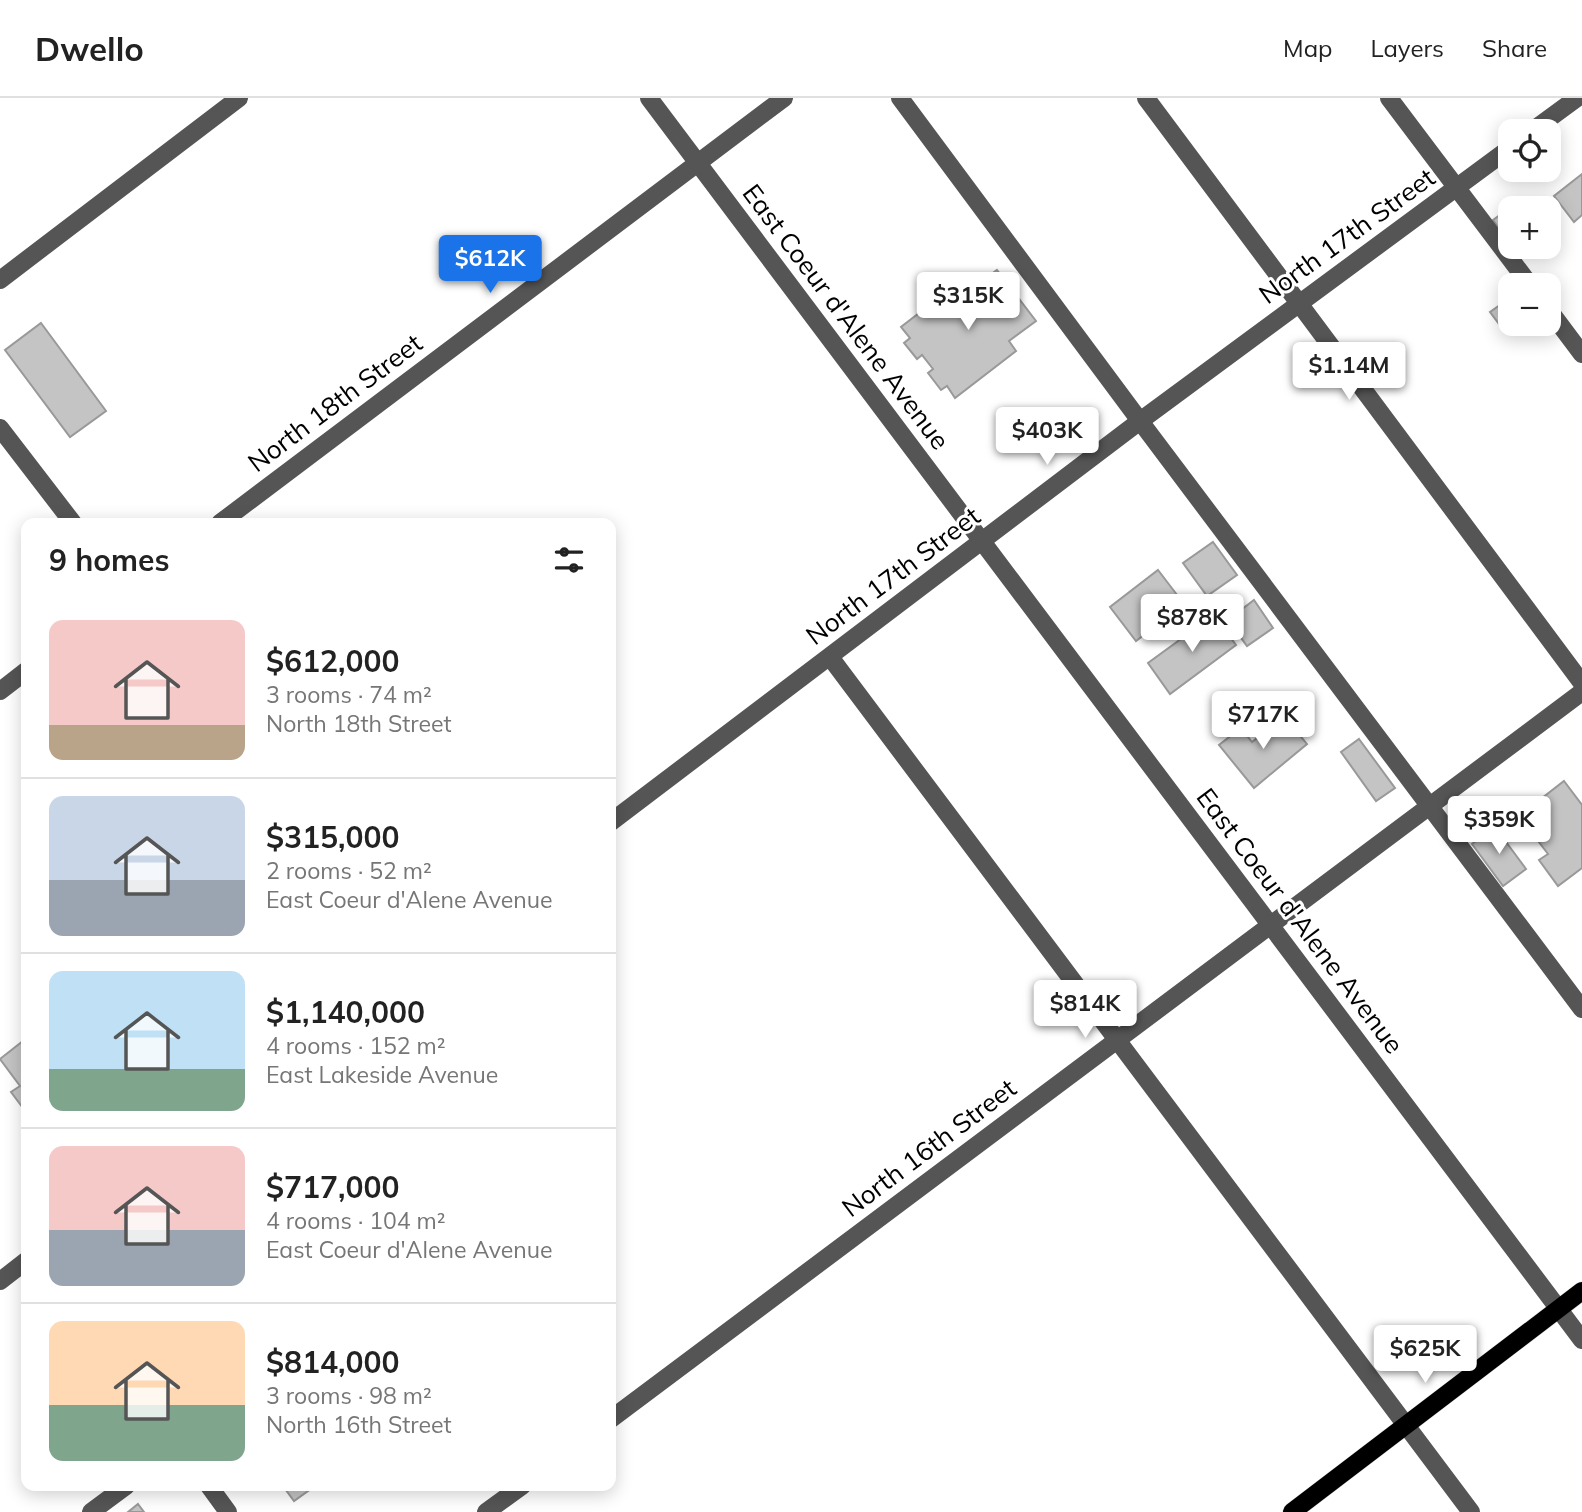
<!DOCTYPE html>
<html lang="en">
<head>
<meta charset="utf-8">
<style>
	:root { --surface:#fff; --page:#f6f6f6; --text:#222; --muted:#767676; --line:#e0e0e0; --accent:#1a73e8 }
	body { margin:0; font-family:Mulish,sans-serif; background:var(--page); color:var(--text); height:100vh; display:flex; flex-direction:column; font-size:26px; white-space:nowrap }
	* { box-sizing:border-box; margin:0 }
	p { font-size:23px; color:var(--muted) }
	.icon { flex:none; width:38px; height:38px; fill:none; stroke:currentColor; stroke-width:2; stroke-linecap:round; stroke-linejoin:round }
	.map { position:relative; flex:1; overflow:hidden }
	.drawer { position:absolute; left:21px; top:420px; width:595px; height:973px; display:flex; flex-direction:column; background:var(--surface); border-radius:14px; box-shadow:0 4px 18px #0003 }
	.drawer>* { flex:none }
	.buttons { position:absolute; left:1498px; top:21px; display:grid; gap:14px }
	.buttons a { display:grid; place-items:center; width:63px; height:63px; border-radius:14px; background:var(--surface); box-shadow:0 4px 18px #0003; font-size:35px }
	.price { position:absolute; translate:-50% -60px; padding:0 16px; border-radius:7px; background:#fff; color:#222; font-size:23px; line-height:46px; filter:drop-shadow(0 2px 4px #0008) }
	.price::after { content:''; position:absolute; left:50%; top:42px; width:21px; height:16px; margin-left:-10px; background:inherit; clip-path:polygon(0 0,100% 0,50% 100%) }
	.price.current { background:var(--accent); color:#fff }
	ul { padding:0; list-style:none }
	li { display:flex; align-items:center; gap:21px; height:175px; padding:0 28px }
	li+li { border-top:2px solid var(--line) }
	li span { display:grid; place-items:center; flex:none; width:196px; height:140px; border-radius:14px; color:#555 }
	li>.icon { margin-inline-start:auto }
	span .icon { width:84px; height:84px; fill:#fffc; stroke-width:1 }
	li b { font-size:30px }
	h2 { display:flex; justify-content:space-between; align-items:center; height:84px; padding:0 28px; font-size:30px }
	header { display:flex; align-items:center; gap:42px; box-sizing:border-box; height:98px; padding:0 35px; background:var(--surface); border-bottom:2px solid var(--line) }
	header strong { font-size:33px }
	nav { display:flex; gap:38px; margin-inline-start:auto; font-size:24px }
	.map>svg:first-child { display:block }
	.building { fill:#c4c4c4; stroke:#999; stroke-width:2 }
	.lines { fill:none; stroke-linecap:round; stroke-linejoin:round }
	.major-casing { stroke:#dbdbdb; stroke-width:19 }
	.minor { stroke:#555; stroke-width:18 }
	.major { stroke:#000; stroke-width:18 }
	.labels { text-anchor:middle; stroke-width:6; stroke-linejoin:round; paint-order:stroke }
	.street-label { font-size:26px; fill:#000; stroke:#fff }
</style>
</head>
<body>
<header>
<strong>Dwello</strong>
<nav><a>Map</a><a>Layers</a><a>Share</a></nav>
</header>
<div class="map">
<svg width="1582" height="1414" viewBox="0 0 1582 1414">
	<rect width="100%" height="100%" fill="#fff"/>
	<g class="building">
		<path d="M1582,76V117L1574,124L1554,98Z"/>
		<path d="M1511,109L1512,110H1510V146L1493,122Z"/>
		<path d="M997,172L1036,223L1009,243L1016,253L955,300L947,288L941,292L928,275L933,271L922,257L917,261L904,245L910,240L901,229L962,182L970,192Z"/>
		<path d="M1510,200V226H1516L1505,234L1490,214Z"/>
		<path d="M41,225L106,313L70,339L5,252Z"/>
		<path d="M1213,444L1237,477L1207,498L1183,465Z"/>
		<path d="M1158,472L1184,506L1136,543L1110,509Z"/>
		<path d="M1254,502L1273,530L1247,548L1228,522Z"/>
		<path d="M1214,517L1236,547L1170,596L1148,565Z"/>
		<path d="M1284,618L1307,646L1254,690L1219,647L1241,630L1252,644Z"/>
		<path d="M1359,641L1395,690L1376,703L1341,654Z"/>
		<path d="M1564,683L1582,707V770L1558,788L1539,762L1548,756L1519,718Z"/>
		<path d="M1495,729L1526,771L1503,788L1472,746Z"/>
		<path d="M23,943L26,947V1014L11,994L20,988L0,961Z"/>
		<path d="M283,1388H315L294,1403Z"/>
		<path d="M138,1406L144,1414H128Z"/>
	</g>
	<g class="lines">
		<g class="major-casing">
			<path id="major" d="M1292,1414L1582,1193"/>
		</g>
		<g class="minor">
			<path d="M649,0L1582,1242"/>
			<path d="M900,0L1140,323L1582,911"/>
			<path d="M1146,0L1582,585"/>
			<path d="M1389,0L1530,187"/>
			<path d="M1532,33L1577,0"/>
			<path d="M0,182L239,0"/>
			<path d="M1549,212L1582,256"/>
			<path d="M0,330L73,425"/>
			<path d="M220,425L784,0"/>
			<path d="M830,559L1471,1414"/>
			<path d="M0,593L26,573"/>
			<path d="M611,724L1140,323L1510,50"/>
			<path d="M0,1183L26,1163"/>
			<path d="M611,1321L1582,594"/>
			<path d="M209,1388L228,1414"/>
			<path d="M91,1414L126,1388"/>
			<path d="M486,1414L522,1388"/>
		</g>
		<use href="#major" class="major"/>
	</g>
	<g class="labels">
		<g class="street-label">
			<text transform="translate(1347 138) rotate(-36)" y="9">North 17th Street</text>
			<text transform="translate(846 219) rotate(53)" y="9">East Coeur d'Alene Avenue</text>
			<text transform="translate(335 305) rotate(-37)" y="9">North 18th Street</text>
			<text transform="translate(893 478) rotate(-37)" y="9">North 17th Street</text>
			<text transform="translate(1300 823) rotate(53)" y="9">East Coeur d'Alene Avenue</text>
			<text transform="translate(929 1050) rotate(-37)" y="9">North 16th Street</text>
		</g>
	</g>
</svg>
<div class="buttons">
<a><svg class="icon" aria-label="locate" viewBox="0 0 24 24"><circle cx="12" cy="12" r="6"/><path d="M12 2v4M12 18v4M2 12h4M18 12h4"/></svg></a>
<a>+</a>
<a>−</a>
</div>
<b class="price current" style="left:490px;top:197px">$612K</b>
<b class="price" style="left:968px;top:234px">$315K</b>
<b class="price" style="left:1349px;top:304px">$1.14M</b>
<b class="price" style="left:1047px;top:369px">$403K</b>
<b class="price" style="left:1192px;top:556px">$878K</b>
<b class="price" style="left:1263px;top:653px">$717K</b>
<b class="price" style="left:1499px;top:758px">$359K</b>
<b class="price" style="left:1085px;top:942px">$814K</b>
<b class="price" style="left:1425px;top:1287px">$625K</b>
<section class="drawer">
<h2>9 homes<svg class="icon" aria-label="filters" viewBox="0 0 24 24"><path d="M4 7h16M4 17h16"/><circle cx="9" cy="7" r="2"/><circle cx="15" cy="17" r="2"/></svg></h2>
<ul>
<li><span style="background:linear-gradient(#f6c9c9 75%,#b9a48a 0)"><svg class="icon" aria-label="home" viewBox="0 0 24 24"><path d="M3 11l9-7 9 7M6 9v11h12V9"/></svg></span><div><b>$612,000</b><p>3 rooms · 74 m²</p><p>North 18th Street</p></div></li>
<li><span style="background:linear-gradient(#c9d6e8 60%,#9aa5b1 0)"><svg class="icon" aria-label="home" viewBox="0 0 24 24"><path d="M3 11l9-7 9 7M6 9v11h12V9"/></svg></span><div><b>$315,000</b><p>2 rooms · 52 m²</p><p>East Coeur d'Alene Avenue</p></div></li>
<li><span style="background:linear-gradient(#bfe0f5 70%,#7fa58c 0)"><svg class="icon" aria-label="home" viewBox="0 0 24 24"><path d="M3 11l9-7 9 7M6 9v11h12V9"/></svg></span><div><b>$1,140,000</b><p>4 rooms · 152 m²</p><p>East Lakeside Avenue</p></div></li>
<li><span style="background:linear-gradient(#f6c9c9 60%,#9aa5b1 0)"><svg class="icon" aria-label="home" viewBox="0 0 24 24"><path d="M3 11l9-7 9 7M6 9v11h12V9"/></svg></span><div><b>$717,000</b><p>4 rooms · 104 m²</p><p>East Coeur d'Alene Avenue</p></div></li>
<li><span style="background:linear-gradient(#ffd9b3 60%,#7fa58c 0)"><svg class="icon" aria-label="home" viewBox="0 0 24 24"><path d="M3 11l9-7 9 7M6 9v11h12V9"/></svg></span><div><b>$814,000</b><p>3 rooms · 98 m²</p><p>North 16th Street</p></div></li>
</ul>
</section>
</div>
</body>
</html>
